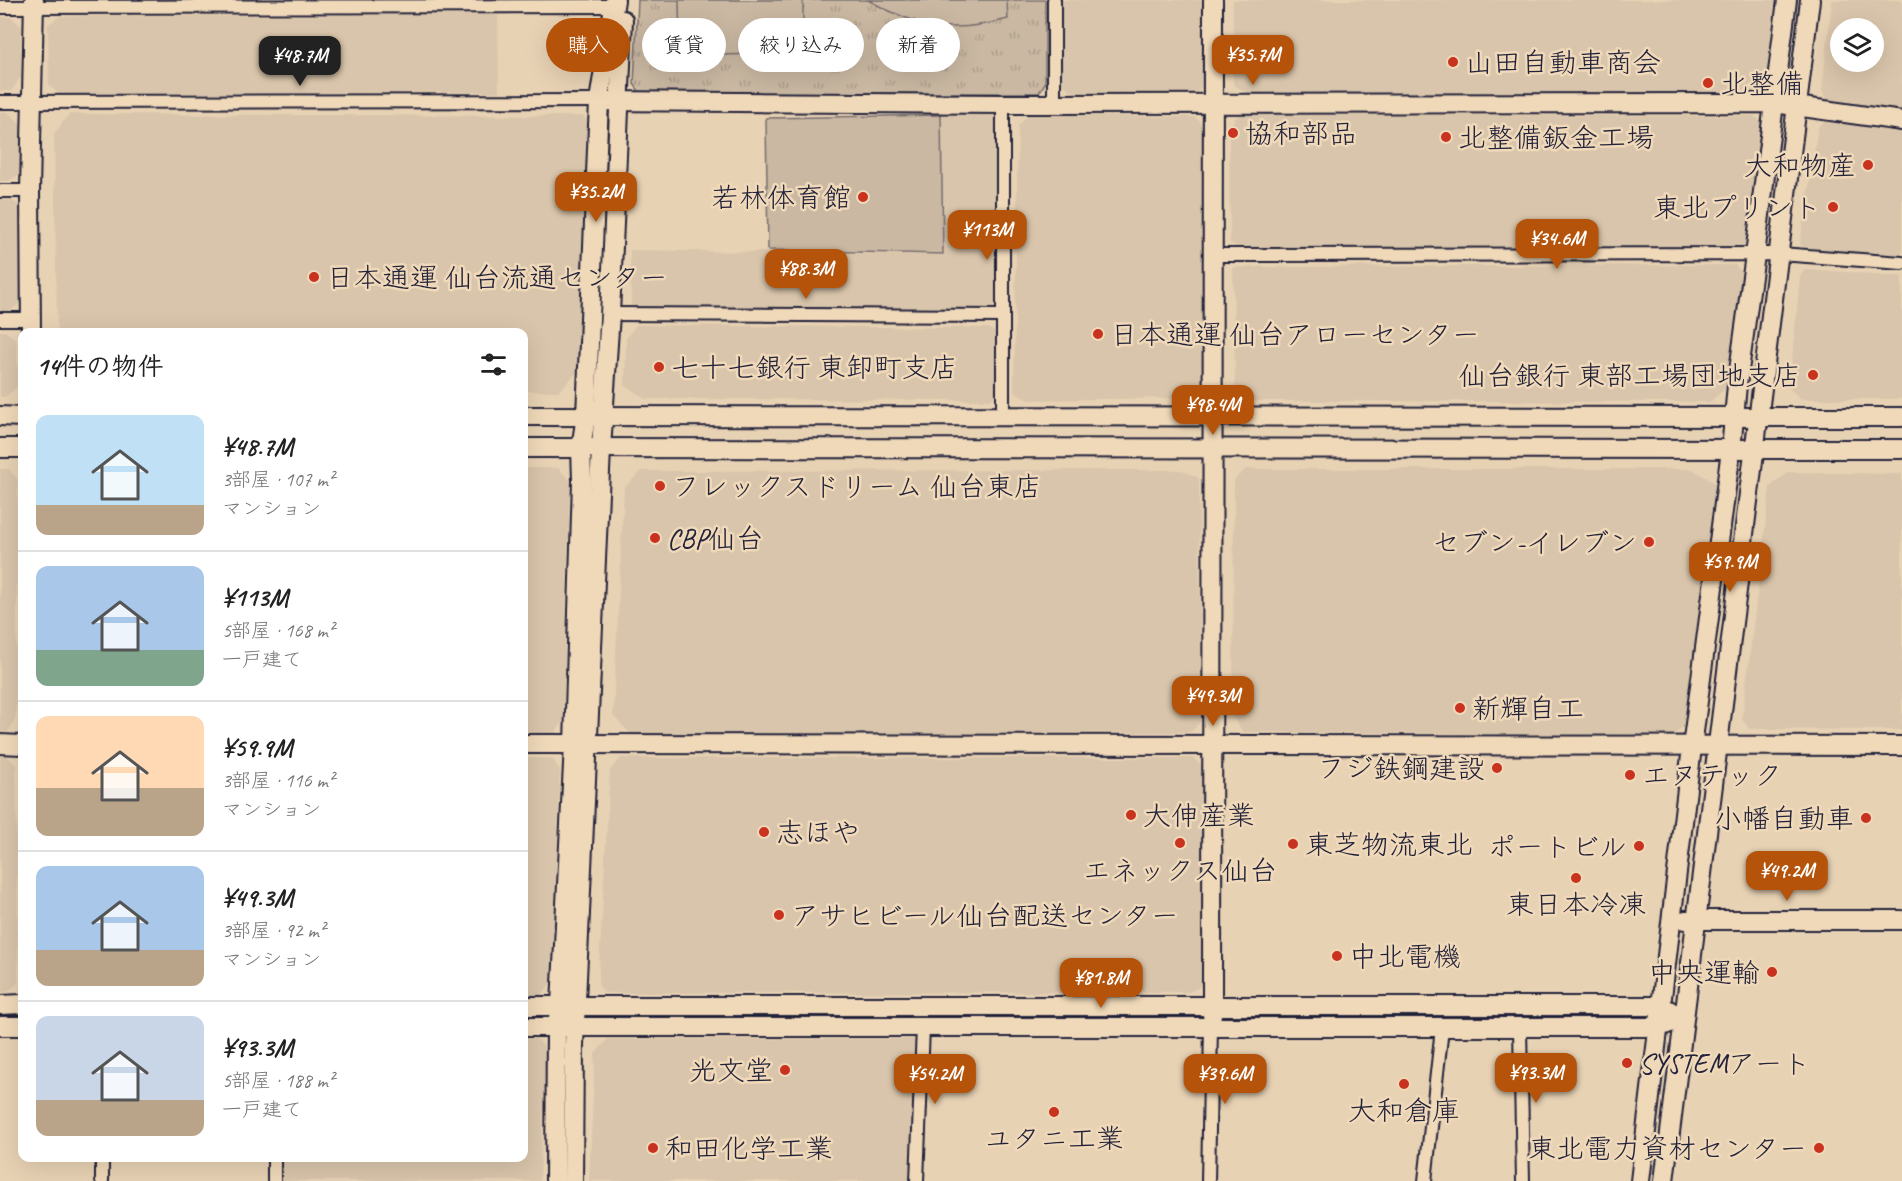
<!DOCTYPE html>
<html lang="ja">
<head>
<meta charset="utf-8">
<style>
	:root { --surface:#fff; --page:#f6f6f6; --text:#222; --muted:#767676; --line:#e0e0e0; --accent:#b45309 }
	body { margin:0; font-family:Caveat,"Klee One",sans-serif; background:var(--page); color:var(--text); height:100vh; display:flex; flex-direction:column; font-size:22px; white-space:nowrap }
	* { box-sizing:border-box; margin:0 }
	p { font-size:20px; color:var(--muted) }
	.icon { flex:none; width:33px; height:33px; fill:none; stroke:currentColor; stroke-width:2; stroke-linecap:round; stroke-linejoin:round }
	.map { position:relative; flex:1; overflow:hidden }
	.drawer { position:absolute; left:18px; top:328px; width:510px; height:834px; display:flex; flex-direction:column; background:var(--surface); border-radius:12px; box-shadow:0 6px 24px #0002 }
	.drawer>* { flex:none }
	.banner { position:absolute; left:546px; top:18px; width:570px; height:54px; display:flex; gap:12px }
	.buttons { position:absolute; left:1830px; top:18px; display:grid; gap:12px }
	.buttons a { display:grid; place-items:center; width:54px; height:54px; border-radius:50%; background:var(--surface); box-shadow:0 6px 24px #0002; font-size:30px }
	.price { position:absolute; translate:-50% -51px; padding:0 14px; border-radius:12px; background:var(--accent); color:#fff; font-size:20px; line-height:39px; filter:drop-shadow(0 2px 3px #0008) }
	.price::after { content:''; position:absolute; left:50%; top:36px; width:18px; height:14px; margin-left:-9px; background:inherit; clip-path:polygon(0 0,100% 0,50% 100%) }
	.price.current { background:#222; color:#fff }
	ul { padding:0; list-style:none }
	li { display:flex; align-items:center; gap:18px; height:150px; padding:0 18px }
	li+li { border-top:2px solid var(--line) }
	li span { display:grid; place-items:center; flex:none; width:168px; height:120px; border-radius:12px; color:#555 }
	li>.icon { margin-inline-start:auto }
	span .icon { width:72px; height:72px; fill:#fffc; stroke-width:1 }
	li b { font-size:26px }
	h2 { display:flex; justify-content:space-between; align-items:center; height:72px; padding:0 18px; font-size:26px }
	.chip { padding:0 21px; border-radius:27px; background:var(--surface); box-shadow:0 6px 24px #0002; font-size:21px; line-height:54px }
	.chip.current { background:var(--accent); color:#fff }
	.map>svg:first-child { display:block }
	.built { fill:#d9c5ab; fill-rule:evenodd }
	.grass { fill:url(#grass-tufts); stroke:#766d6e; stroke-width:1.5 }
	.pitch { fill:#cab8a2; stroke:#766d6e; stroke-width:1.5 }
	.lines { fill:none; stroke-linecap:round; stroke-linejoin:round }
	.street-casing { stroke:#22223b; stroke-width:16 }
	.secondary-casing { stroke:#22223b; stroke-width:22 }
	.street { stroke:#f0d9b9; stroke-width:12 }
	.secondary { stroke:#f0d9b9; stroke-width:18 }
	.poi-dot { fill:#c8321e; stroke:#f0d9b9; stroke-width:2 }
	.labels { text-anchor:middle; stroke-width:5; stroke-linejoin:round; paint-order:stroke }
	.poi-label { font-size:28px; fill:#22223b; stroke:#f0d9b9; text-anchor:start }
</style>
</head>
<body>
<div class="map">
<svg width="1902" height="1181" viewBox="0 0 1902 1181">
	<defs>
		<pattern id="grass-tufts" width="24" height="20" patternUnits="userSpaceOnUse" patternTransform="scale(1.5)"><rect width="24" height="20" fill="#cab8a2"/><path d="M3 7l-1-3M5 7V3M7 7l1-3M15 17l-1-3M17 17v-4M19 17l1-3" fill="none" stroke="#ad9e8c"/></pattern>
	</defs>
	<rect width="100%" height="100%" fill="#e8d2b4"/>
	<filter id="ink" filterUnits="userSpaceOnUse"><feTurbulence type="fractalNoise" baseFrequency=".0167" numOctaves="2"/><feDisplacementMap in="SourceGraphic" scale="12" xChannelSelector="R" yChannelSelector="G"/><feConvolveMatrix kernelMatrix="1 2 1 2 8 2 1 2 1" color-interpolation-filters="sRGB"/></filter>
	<g filter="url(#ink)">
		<g class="built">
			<path d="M1060,0H1207V81L1196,93H1074L1060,82Z"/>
			<path d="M1233,0H1775L1767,80L1757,93L1249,94L1233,84Z"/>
			<path d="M1832,0H1902V111L1828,101L1822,91ZM1840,28H1874V62H1840Z"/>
			<path d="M498,15L499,92L59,94L49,85L48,25L60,16Z"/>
			<path d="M0,17H11L21,26V77L11,91H0Z"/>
			<path d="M0,112H7L21,123V174L8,181H0Z"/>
			<path d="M69,114L583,116L592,127L582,367L559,391H524V333H57L54,134Z"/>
			<path d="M1029,114L1195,117L1206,128L1204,386L1192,398L1029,400L1014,391L1018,126Z"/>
			<path d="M941,115H994L1001,123L999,301L991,309H639L631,305L630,250L943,255Z"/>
			<path d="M1238,115L1754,116L1763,124L1749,242L1742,250L1240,249L1230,243L1229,127Z"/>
			<path d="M1825,121L1902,132V257L1807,250L1800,244L1818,127Z"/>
			<path d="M0,200H11L25,209L23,301L9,312H0Z"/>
			<path d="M1735,265L1744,274L1729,385L1710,402L1247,401L1235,393L1233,267Z"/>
			<path d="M1805,269L1902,276V399H1801L1789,388L1800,277Z"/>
			<path d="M636,325L988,328L998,334L999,390L991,400L645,399L625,385L626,338Z"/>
			<path d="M0,331H5L16,339L19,386L5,397H0Z"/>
			<path d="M524,468H558L570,480L563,722L553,735H524Z"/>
			<path d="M0,469H9L18,480L16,717L8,732H0Z"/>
			<path d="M1246,469H1693L1716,484L1687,724L1673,735L1243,732L1233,718L1234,480Z"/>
			<path d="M1182,470L1199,478L1201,721L1191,732L632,735L613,716L624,487L642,471Z"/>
			<path d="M1788,472L1902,474V730L1749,729L1742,719L1770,487Z"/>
			<path d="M0,755H6L16,765L18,983L7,992H0Z"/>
			<path d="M524,758H552L560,771L552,982L540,996H524Z"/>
			<path d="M621,758H1193L1201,765L1203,985L1189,992L604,993L598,985L610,770Z"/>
			<path d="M524,1039H537L546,1049L540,1181H282V1158H524Z"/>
			<path d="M608,1039H917L912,1181H589L595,1054Z"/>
		</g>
		<path class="grass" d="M638,0H1045V83L1039,93L641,94L634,84Z"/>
		<g class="pitch">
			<path d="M679,0H803V53L680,56Z"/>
			<path d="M868,0H1007L1008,19C952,34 918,28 868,0Z"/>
			<path d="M941,115L943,254L768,250L766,118Z"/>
		</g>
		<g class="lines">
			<g class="street-casing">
				<g id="street">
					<path d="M0,7L615,6"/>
					<path d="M0,102L599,101"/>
					<path d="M1003,104V418"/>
					<path d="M1054,104V0"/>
					<path d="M0,191H30"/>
					<path d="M1213,255L1780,254L1902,263"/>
					<path d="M610,314L1002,316"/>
					<path d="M0,319H31"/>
					<path d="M1520,1028L1523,1181"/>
					<path d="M102,1181V1158"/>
					<path d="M274,1181V1158"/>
					<path d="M917,1181L923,1027"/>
					<path d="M1208,1181L1211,1027"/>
					<path d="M1425,1181L1442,1028"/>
				</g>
			</g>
			<g class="secondary-casing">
				<g id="secondary">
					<path d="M599,101L1003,104L1774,103L1902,121"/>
					<path d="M31,333L30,191L34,0"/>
					<path d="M0,416L22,417"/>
					<path d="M524,416L1902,417"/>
					<path d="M0,448H22"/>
					<path d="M524,448L1902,449"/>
					<path d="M0,744L22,745"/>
					<path d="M524,744L1902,746"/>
					<path d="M1685,920H1902"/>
					<path d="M0,1005L22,1004"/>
					<path d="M524,1006H1662L1672,1012"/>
					<path d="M1212,1015L1213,0"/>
					<path d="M0,1026H22"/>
					<path d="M524,1027H1659L1670,1023"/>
					<path d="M555,1181L556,1027L561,1005L574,744L582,481L581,448L586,416L599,101L615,0"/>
					<path d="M573,1181L574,1045L601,449L610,314L623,20"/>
					<path d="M1640,1181L1692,747L1731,450L1737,385L1755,255L1787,0"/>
					<path d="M1664,1181L1810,0"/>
				</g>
			</g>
			<use href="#street" class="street"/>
			<use href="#secondary" class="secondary"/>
		</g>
	</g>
	<g class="poi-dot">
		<circle cx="1453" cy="62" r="6"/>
		<circle cx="1708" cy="83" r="6"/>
		<circle cx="1233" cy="133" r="6"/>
		<circle cx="1446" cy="137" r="6"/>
		<circle cx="1868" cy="165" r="6"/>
		<circle cx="863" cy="197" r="6"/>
		<circle cx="1833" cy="207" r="6"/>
		<circle cx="314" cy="277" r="6"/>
		<circle cx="1098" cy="334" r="6"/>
		<circle cx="659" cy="367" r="6"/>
		<circle cx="1813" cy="375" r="6"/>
		<circle cx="660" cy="486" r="6"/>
		<circle cx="655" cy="538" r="6"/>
		<circle cx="1649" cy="542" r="6"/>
		<circle cx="1460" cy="708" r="6"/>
		<circle cx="1497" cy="768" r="6"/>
		<circle cx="1630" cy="775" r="6"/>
		<circle cx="1131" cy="815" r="6"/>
		<circle cx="1866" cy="818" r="6"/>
		<circle cx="764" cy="832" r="6"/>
		<circle cx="1180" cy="843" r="6"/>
		<circle cx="1293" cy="844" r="6"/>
		<circle cx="1639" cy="846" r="6"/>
		<circle cx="1576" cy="878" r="6"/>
		<circle cx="779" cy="915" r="6"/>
		<circle cx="1337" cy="956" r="6"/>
		<circle cx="1772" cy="972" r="6"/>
		<circle cx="1627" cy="1063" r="6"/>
		<circle cx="785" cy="1070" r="6"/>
		<circle cx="1404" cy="1084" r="6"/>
		<circle cx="1054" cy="1112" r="6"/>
		<circle cx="653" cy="1148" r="6"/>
		<circle cx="1819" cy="1148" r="6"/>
	</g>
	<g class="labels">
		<g class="poi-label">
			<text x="1465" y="72">山田自動車商会</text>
			<text x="1720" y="93">北整備</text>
			<text x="1245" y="143">協和部品</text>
			<text x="1458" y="147">北整備鈑金工場</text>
			<text x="1856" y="175" text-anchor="end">大和物産</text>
			<text x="851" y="207" text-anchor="end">若林体育館</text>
			<text x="1821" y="217" text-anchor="end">東北プリント</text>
			<text x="326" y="287">日本通運 仙台流通センター</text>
			<text x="1110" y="344">日本通運 仙台アローセンター</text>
			<text x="671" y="377">七十七銀行 東卸町支店</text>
			<text x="1801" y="385" text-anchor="end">仙台銀行 東部工場団地支店</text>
			<text x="672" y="496">フレックスドリーム 仙台東店</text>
			<text x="667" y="548">CBP仙台</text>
			<text x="1637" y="552" text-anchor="end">セブン-イレブン</text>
			<text x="1472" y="718">新輝自工</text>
			<text x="1485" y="778" text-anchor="end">フジ鉄鋼建設</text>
			<text x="1642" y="785">エヌテック</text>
			<text x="1143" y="825">大伸産業</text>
			<text x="1854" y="828" text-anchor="end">小幡自動車</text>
			<text x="776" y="842">志ほや</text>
			<text x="1305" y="854">東芝物流東北</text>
			<text x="1627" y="856" text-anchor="end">ポートビル</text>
			<text x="1180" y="880" text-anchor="middle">エネックス仙台</text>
			<text x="1576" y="914" text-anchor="middle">東日本冷凍</text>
			<text x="791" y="925">アサヒビール仙台配送センター</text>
			<text x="1349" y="966">中北電機</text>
			<text x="1760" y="982" text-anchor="end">中央運輸</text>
			<text x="1639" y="1073">SYSTEMアート</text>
			<text x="773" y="1080" text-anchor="end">光文堂</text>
			<text x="1404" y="1120" text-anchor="middle">大和倉庫</text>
			<text x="1054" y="1148" text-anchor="middle">ユタニ工業</text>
			<text x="665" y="1158">和田化学工業</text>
			<text x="1807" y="1158" text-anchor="end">東北電力資材センター</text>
		</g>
	</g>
</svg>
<div class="buttons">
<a><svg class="icon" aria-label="layers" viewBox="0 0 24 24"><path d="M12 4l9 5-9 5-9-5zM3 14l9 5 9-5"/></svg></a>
</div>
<b class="price" style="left:1253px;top:86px">¥35.7M</b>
<b class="price current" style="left:300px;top:87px">¥48.7M</b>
<b class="price" style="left:596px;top:223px">¥35.2M</b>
<b class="price" style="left:987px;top:261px">¥113M</b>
<b class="price" style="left:1557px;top:270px">¥34.6M</b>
<b class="price" style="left:806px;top:300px">¥88.3M</b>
<b class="price" style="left:1213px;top:436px">¥98.4M</b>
<b class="price" style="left:1730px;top:593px">¥59.9M</b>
<b class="price" style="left:1213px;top:727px">¥49.3M</b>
<b class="price" style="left:1787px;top:902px">¥49.2M</b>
<b class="price" style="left:1101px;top:1009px">¥81.8M</b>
<b class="price" style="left:1536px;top:1104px">¥93.3M</b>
<b class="price" style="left:935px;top:1105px">¥54.2M</b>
<b class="price" style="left:1225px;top:1105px">¥39.6M</b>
<div class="banner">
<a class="chip current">購入</a>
<a class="chip">賃貸</a>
<a class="chip">絞り込み</a>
<a class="chip">新着</a>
</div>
<section class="drawer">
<h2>14件の物件<svg class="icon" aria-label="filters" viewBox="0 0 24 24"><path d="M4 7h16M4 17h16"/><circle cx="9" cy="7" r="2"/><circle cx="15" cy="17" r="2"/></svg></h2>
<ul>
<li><span style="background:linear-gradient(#bfe0f5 75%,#b9a48a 0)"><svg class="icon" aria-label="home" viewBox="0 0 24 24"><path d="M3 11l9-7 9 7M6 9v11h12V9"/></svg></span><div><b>¥48.7M</b><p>3部屋 · 107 m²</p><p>マンション</p></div></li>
<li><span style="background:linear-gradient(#a9c7e8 70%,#7fa58c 0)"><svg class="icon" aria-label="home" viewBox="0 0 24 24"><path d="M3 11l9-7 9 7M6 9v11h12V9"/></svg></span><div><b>¥113M</b><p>5部屋 · 168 m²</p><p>一戸建て</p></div></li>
<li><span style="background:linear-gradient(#ffd9b3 60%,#b9a48a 0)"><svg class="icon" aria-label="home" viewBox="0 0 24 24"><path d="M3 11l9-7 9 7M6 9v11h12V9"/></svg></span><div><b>¥59.9M</b><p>3部屋 · 116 m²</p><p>マンション</p></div></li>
<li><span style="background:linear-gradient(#a9c7e8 70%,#b9a48a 0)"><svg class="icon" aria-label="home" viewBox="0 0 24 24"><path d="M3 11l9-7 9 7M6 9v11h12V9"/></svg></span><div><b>¥49.3M</b><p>3部屋 · 92 m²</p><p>マンション</p></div></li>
<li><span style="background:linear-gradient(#c9d6e8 70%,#b9a48a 0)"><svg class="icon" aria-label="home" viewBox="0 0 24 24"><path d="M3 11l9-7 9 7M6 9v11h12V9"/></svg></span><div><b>¥93.3M</b><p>5部屋 · 188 m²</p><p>一戸建て</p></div></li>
</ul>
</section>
</div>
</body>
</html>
